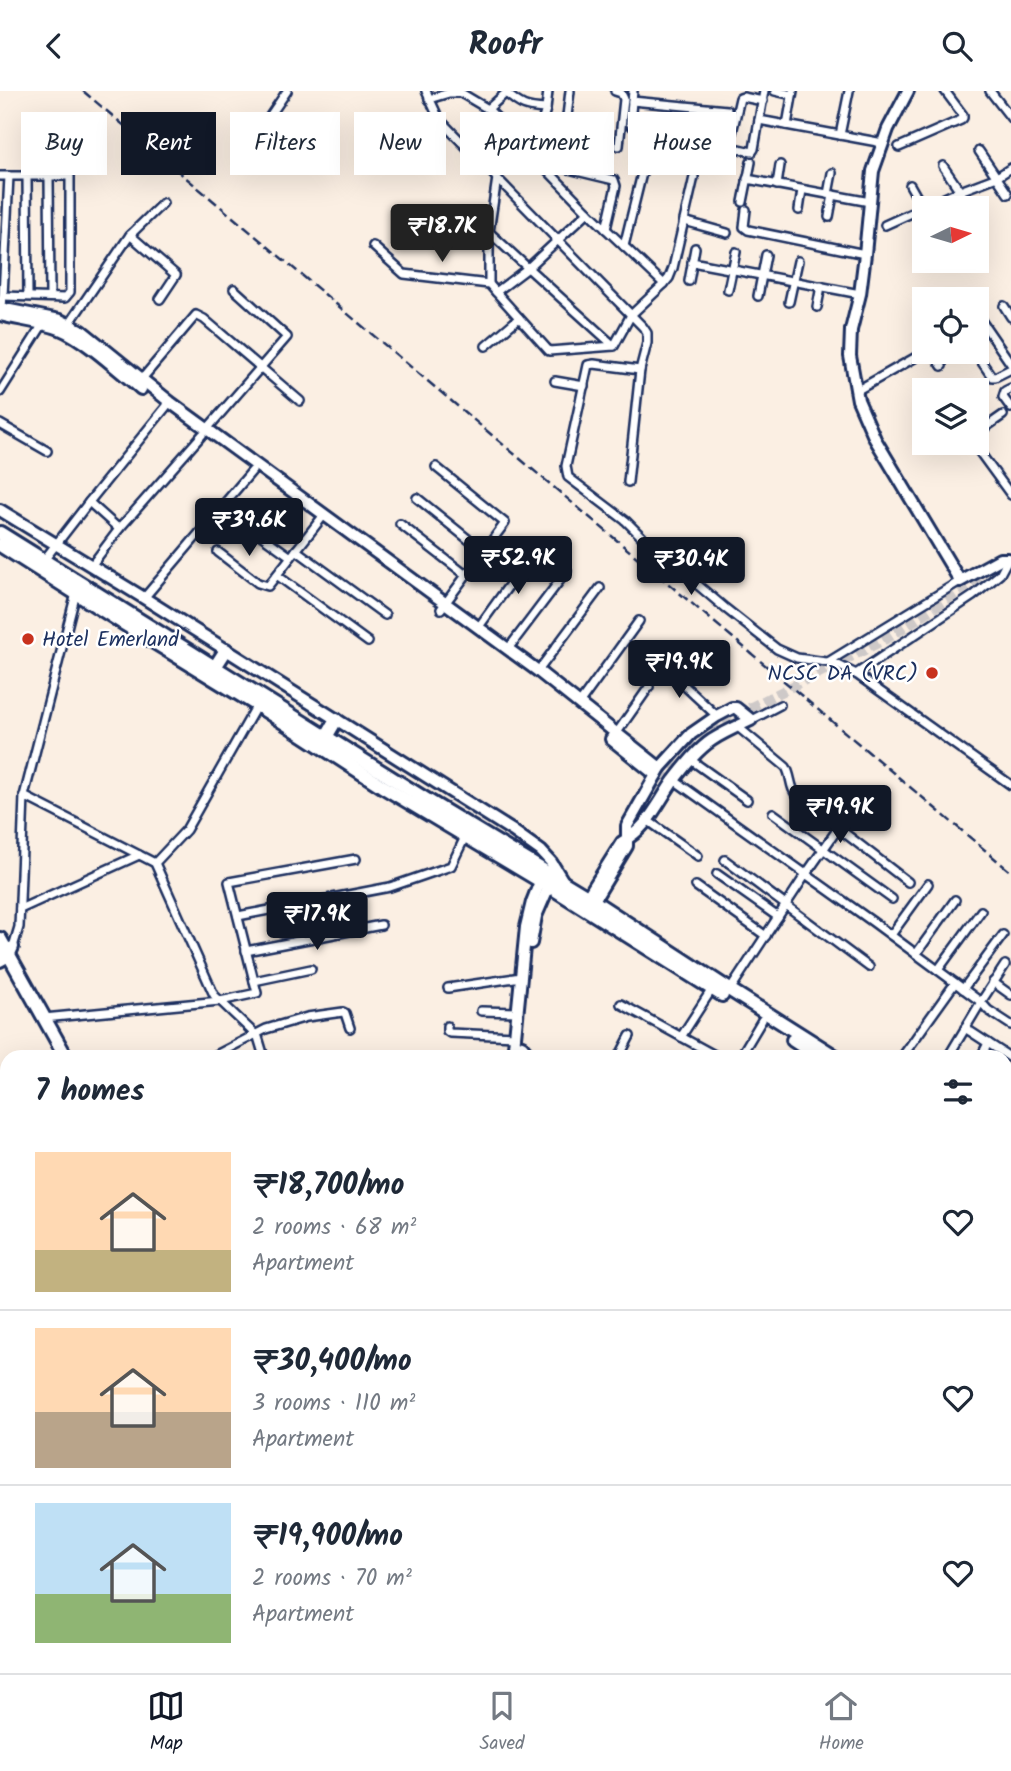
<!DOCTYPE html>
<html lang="en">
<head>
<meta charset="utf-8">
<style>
	:root { --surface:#fff; --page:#f6f6f7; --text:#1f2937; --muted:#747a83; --line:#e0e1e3; --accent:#111827 }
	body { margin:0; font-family:Kalam,sans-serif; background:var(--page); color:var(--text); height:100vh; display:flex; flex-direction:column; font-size:26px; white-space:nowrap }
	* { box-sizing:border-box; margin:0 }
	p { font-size:23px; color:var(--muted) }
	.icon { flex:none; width:38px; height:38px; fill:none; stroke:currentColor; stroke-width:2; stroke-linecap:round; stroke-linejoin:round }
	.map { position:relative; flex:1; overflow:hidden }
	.details { position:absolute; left:0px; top:959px; width:1012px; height:623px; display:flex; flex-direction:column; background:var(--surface); border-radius:21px 21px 0 0; box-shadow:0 7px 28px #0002 }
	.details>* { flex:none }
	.guide { position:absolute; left:21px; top:21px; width:970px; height:63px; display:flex; gap:14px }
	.needle { width:46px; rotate:85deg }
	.controls { position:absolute; left:912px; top:105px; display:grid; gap:14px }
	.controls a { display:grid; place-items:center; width:77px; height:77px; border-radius:0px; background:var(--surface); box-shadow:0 7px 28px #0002; font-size:35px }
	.price { position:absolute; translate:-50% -60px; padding:0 16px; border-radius:7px; background:var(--accent); color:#fff; font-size:23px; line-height:46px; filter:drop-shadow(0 2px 4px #0008) }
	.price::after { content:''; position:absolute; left:50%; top:42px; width:21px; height:16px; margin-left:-10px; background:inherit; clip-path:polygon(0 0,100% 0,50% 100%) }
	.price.selected { background:#222; color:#fff }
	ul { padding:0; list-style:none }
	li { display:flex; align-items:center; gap:21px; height:175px; padding:0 35px }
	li+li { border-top:2px solid var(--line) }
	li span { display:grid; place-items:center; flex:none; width:196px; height:140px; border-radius:0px; color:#555 }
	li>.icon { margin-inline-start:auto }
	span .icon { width:84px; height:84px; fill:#fffc; stroke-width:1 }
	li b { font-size:30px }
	h2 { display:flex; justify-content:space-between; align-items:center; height:84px; padding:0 35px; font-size:30px }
	.pill { padding:0 24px; border-radius:0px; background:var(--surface); box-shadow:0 7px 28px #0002; font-size:24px; line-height:63px }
	.pill.selected { background:var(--accent); color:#fff }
	header { display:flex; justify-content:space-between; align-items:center; height:91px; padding:0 35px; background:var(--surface); font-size:32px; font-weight:700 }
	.menu { display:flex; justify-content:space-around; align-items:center; height:98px; border-top:2px solid var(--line); background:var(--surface); font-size:19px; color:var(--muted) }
	.menu a { display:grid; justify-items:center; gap:4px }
	.menu .selected { color:var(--accent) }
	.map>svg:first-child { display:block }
	.built { fill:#f8e4d0 }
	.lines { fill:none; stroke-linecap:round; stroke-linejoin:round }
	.secondary-tunnel { stroke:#cec9c8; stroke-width:10; stroke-dasharray:10 5; stroke-linecap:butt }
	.street-casing { stroke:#1b2f5e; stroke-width:12 }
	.secondary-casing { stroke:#1b2f5e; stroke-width:16 }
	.primary-casing { stroke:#1b2f5e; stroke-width:18 }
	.street { stroke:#fff; stroke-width:7 }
	.secondary { stroke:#fff; stroke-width:10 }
	.primary { stroke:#fff; stroke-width:12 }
	.rail { stroke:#1b2f5e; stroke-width:2.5; stroke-dasharray:10 5; stroke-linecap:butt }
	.poi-dot { fill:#c8321e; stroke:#fff; stroke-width:2.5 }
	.labels { text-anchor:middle; stroke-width:5; stroke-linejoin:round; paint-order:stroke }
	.poi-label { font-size:21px; fill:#1b2f5e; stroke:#fff; text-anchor:start }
</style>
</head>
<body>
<header><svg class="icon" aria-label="back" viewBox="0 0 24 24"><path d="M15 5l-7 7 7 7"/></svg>Roofr<svg class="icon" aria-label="search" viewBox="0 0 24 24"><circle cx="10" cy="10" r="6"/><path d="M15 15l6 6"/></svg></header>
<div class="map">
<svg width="1011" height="1582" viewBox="0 0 1011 1582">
	<rect width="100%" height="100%" fill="#fbefe3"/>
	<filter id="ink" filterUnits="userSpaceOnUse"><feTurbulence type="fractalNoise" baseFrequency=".0143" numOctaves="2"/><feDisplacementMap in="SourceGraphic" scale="14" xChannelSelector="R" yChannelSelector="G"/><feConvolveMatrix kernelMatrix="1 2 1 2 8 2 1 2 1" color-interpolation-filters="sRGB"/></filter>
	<g filter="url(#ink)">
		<path class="built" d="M1011,1555V1582H990L996,1575H1004L1005,1563Z"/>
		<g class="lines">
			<g class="secondary-tunnel">
				<path d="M685,655L708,638L888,547L996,476"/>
				<path d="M638,728L674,667"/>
			</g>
			<g class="street-casing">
				<g id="street">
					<path d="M426,0L439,28L643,236L647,242V252L640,279L628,391"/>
					<path d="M615,0L621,2L624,8L619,55"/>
					<path d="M633,0L630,32L633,36L687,43"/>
					<path d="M775,0L792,4"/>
					<path d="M990,0L1011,27"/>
					<path d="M506,2C521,15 526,17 546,18"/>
					<path d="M429,8L449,2H461L488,18L588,121L664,193L631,224L614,255L528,177L496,201L549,260L614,255"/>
					<path d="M632,10L727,19"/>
					<path d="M763,10L743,6L740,7L729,55L730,56L752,61L754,58L764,0"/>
					<path d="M488,18L508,0"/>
					<path d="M759,29L883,52"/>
					<path d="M787,34L793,0"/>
					<path d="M840,44L849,0"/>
					<path d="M564,50L570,0"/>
					<path d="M899,56L961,29L963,27V24L945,0"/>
					<path d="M255,57L270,25L287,0"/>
					<path d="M979,60L1008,103"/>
					<path d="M532,65L546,18L548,0"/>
					<path d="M539,71L614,89L616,95L606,138"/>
					<path d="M943,75L960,100L968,117"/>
					<path d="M0,85H70V201L65,207L3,205"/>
					<path d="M27,85L28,205"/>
					<path d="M49,85L50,206"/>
					<path d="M497,87L489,141L528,177L588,121"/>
					<path d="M747,88L870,111"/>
					<path d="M777,94L780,74"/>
					<path d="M910,94L923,117"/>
					<path d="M828,103L832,82"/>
					<path d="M743,111L751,71"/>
					<path d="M746,119L744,136L748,139L865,163"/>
					<path d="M799,119L802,99"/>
					<path d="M411,123L490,132"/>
					<path d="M829,126L833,104"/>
					<path d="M684,130L727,142"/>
					<path d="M885,134L960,100L997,86L1011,77"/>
					<path d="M976,138L981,149"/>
					<path d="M130,144L163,112"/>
					<path d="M373,155L404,183L489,193L496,201"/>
					<path d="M624,155L648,58"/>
					<path d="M692,171L860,203"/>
					<path d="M689,190L695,157"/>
					<path d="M489,193V141"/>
					<path d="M664,193L669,187L673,177L694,86"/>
					<path d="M728,199L736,161"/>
					<path d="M758,205L766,164"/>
					<path d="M789,211L798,170"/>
					<path d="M1004,215L1011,226"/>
					<path d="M817,216L821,195"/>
					<path d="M0,217L3,205L9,85"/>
					<path d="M976,222L1011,273"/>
					<path d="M69,233L130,144L176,184L160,208"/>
					<path d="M921,241L924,246"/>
					<path d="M486,255L519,227"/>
					<path d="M933,261L942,275"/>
					<path d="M975,261L992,286H995L1011,278"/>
					<path d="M640,279L594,273L588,274L566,375L568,386L626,430L648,452L725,517L777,558L797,567L834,572L856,583L1011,694"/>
					<path d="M141,289L196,224L204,228L300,310"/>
					<path d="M555,290L584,295"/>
					<path d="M1011,297L1005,300L1003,306L1011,317"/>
					<path d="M856,300L925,261"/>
					<path d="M0,301L43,233"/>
					<path d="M0,333L47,360"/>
					<path d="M207,338L287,246L234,198"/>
					<path d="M976,343L1003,324"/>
					<path d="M973,352L1011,404"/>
					<path d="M436,376L505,432L441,518"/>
					<path d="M417,407L484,461"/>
					<path d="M89,411L119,438L202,344"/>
					<path d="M244,432L291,466"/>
					<path d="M400,433L466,484"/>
					<path d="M296,459L385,524"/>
					<path d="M218,461L258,492L268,495L324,424"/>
					<path d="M44,469L89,411L170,311"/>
					<path d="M91,475L119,438"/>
					<path d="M278,485L368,551"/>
					<path d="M144,507L252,380"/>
					<path d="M478,537L536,457"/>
					<path d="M508,558L567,480"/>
					<path d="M828,571L960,490"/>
					<path d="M660,572L717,625"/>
					<path d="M538,580L600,497"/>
					<path d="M856,583L973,505L1000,483L1008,468"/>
					<path d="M579,613L639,530"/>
					<path d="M751,629L780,614"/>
					<path d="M738,636L786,676C792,686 789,697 798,706L908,791"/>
					<path d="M616,643L649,596"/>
					<path d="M691,669L747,709"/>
					<path d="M674,689L873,831L981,911L948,966"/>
					<path d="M24,705L155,772L214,904L258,946L264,966"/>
					<path d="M773,722L892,808"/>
					<path d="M647,729L698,765"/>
					<path d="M725,769L869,876"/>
					<path d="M155,772L186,739L257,614"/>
					<path d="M717,783L778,826"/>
					<path d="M696,795L766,845"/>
					<path d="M20,818L139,764"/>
					<path d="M238,825L390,796L451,775L465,746"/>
					<path d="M891,844L928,793"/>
					<path d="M13,856L19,836L24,705L76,502"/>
					<path d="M246,860L381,834"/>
					<path d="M916,863L955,809"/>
					<path d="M1005,874L981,911L988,919L1011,934"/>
					<path d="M938,879L981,820"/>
					<path d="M254,890L311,878"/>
					<path d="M993,891L1011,904"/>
					<path d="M448,897L521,886"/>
					<path d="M963,898L1003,844"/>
					<path d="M730,899L806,783L853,716"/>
					<path d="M621,913L718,966"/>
					<path d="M481,920L517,921"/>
					<path d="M44,927L220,910L257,902L229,791L356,768"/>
					<path d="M447,935V940L450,942L515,945"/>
					<path d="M965,937L1011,967"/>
					<path d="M681,946L712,898"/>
					<path d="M212,966L266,938L307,926L343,921L345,922L350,937"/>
					<path d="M619,966L630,945"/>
					<path d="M740,966L762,929"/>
					<path d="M902,966L955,892"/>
					<path d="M981,966L988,952"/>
					<path d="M1004,995L1011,1000"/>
					<path d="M1004,1025L1011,1014"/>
					<path d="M1004,1029L1011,1033"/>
					<path d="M0,1141L7,1147"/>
					<path d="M1004,1156H1011"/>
					<path d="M0,1274H7"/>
					<path d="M59,1575V1582"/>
					<path d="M129,1575V1582"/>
					<path d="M167,1575L171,1582"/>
					<path d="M66,1582L79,1575"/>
					<path d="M205,1582L216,1575"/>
					<path d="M237,1582L247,1576"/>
					<path d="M783,1582L789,1575"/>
				</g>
			</g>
			<g class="secondary-casing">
				<g id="secondary">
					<path d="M908,0L888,38L873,80L865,163L860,203L851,239L850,265L858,309L875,348L960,490L1000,468H1008"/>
					<path d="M0,217L60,229L82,240L170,311L538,580L660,677"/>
					<path d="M0,224C20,229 41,231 60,238C85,248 119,280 141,298"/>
					<path d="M0,419L144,507L513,740L541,760L551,771L564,792"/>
					<path d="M611,648L656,684"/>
					<path d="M583,813L622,751C649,736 657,713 674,689C685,675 697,659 712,649C724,641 738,635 751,629L736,617H732L717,625L691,643L660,677L627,735V755L590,816"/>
					<path d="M531,852L536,825L552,788"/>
					<path d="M0,860L13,856L9,865L0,870"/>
					<path d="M515,953L522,955L531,966"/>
					<path d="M513,966L526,836L532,811L543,783"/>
					<path d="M1004,1229H1011"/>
					<path d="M1004,1238H1011"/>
					<path d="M1004,1510L1011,1502"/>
					<path d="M1004,1523L1011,1515"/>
					<path d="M872,1575L879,1582"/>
					<path d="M947,1582L953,1575"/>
					<path d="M957,1582L963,1575"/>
				</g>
			</g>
			<g class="primary-casing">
				<g id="primary">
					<path d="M0,442L430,711L587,806L730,899L836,966"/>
					<path d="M0,454L123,532L257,614L382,695L549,795L722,904"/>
					<path d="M215,576L226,559"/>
					<path d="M326,646L336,629"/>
					<path d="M0,848L66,966"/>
					<path d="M793,949L819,966"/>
					<path d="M1004,1074L1011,1078"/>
					<path d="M1004,1084L1011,1088"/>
					<path d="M246,1575L250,1582"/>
				</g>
			</g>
			<use href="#street" class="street"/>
			<use href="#secondary" class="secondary"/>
			<use href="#primary" class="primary"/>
			<path class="rail" d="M83,0L1011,781"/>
		</g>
	</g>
	<g class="poi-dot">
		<circle cx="28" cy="548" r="7"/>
		<circle cx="932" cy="582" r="7"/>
	</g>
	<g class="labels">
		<g class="poi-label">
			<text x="42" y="555">Hotel Emerland</text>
			<text x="918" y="589" text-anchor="end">NCSC DA (VRC)</text>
		</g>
	</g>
</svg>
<div class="controls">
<a><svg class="needle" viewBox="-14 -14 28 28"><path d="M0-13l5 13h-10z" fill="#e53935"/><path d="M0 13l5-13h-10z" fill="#747a83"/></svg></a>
<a><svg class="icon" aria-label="locate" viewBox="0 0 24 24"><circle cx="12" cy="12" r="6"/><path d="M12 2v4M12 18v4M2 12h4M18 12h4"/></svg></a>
<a><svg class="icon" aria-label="layers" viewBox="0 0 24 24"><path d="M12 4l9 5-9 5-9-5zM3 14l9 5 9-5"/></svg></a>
</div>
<b class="price selected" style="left:442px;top:173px">₹18.7K</b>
<b class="price" style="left:249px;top:467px">₹39.6K</b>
<b class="price" style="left:518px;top:505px">₹52.9K</b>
<b class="price" style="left:691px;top:506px">₹30.4K</b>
<b class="price" style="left:679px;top:609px">₹19.9K</b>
<b class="price" style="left:840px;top:754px">₹19.9K</b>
<b class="price" style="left:317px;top:861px">₹17.9K</b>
<div class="guide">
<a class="pill">Buy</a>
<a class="pill selected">Rent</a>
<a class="pill">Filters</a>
<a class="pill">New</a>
<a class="pill">Apartment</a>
<a class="pill">House</a>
</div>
<section class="details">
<h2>7 homes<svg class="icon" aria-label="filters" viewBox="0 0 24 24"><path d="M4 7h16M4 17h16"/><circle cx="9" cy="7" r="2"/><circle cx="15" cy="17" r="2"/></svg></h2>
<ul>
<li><span style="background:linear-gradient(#ffd9b3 70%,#c2b280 0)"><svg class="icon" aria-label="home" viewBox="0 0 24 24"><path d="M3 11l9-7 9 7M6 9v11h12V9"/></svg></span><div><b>₹18,700/mo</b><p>2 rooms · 68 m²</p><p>Apartment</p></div><svg class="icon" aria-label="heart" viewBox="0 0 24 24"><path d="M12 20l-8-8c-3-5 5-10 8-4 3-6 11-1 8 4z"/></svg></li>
<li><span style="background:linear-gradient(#ffd9b3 60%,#b9a48a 0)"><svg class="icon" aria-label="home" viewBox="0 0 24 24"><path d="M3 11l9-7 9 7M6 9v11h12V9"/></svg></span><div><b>₹30,400/mo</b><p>3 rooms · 110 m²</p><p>Apartment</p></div><svg class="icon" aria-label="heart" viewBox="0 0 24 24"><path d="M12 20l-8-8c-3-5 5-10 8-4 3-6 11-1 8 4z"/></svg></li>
<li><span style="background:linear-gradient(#bfe0f5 65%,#8fb573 0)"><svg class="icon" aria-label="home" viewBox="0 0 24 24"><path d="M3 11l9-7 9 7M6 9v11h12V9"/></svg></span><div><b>₹19,900/mo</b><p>2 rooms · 70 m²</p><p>Apartment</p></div><svg class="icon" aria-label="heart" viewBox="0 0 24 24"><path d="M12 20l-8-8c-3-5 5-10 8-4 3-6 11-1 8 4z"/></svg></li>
</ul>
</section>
</div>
<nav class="menu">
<a class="selected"><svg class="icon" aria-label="map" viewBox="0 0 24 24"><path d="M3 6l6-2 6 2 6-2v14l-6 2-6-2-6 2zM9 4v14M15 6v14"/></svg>Map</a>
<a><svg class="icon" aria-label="saved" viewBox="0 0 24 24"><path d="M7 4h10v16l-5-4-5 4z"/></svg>Saved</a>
<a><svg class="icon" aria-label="home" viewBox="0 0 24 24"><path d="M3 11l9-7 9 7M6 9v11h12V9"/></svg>Home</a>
</nav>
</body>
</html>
